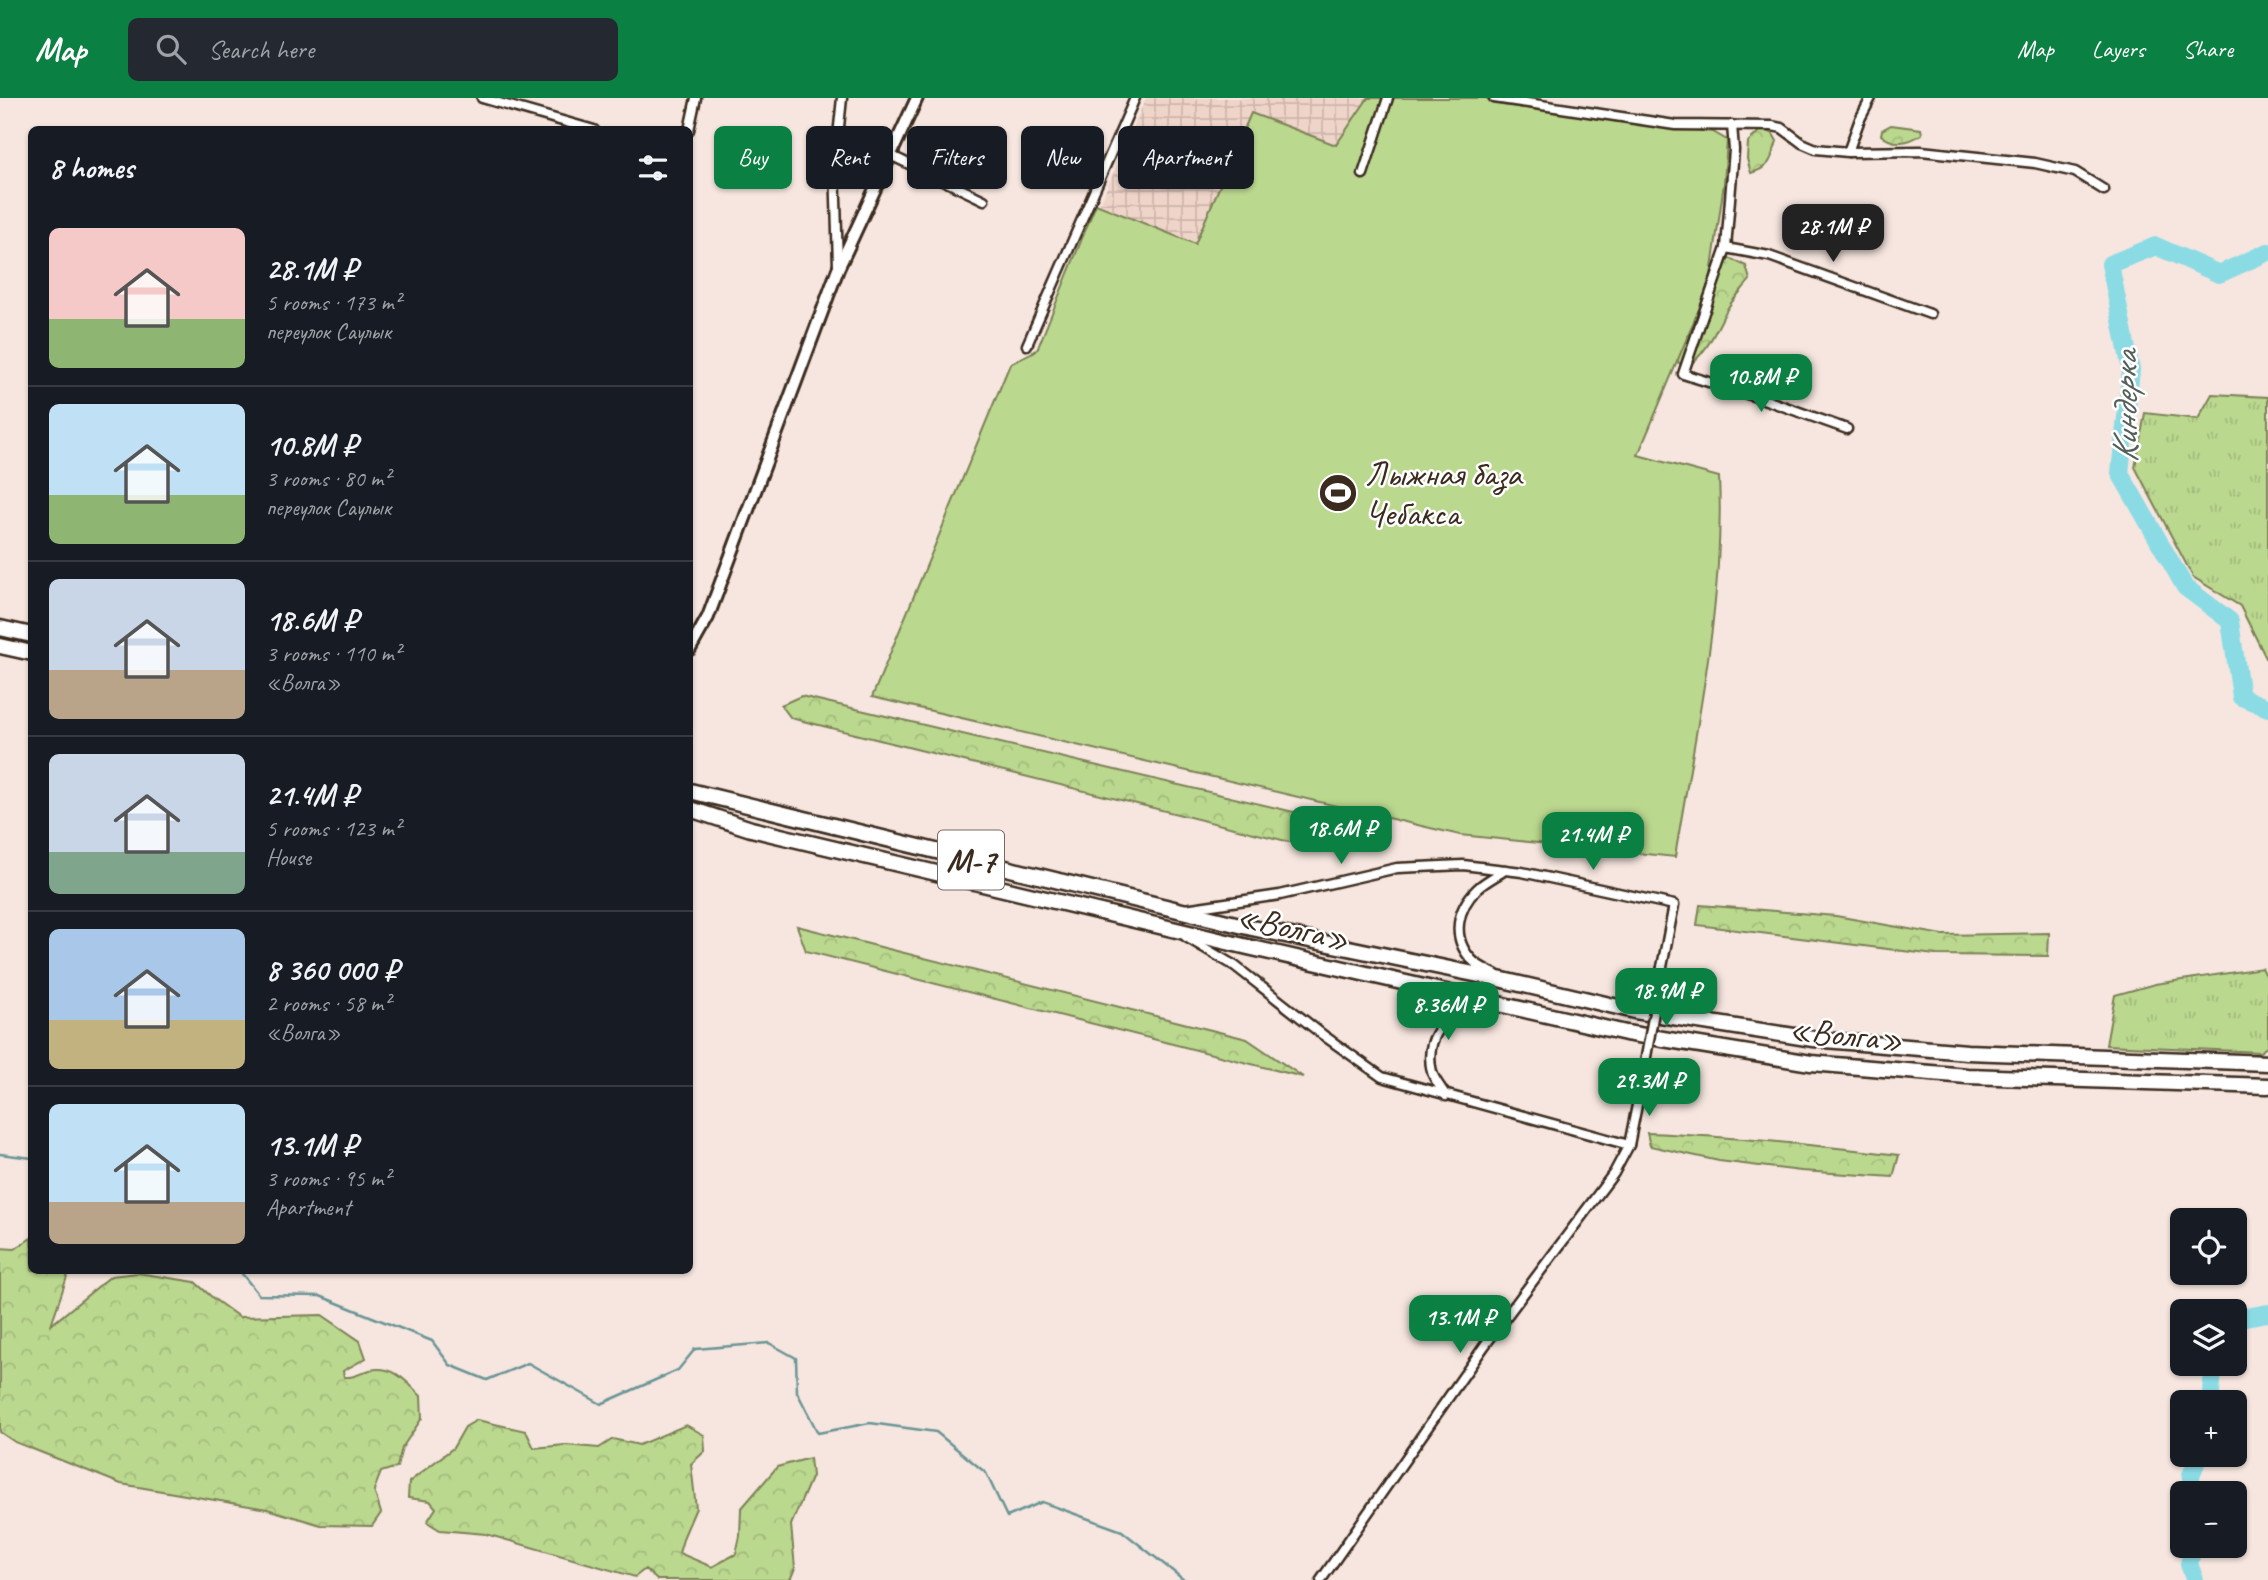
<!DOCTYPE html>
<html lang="en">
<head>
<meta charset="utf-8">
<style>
	:root { --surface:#171b24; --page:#242831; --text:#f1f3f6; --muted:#9ea1a6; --line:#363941; --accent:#0b8043 }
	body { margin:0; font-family:Caveat,sans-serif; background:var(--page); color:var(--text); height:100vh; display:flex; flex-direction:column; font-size:26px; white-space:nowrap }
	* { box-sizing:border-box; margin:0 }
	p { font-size:23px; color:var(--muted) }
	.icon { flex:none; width:38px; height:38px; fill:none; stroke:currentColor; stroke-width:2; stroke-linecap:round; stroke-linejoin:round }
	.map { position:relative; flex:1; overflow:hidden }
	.side { position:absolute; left:28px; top:28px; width:665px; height:1148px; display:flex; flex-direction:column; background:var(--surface); border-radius:10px; box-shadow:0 2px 5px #0004 }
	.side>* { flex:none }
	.top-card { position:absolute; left:714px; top:28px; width:665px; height:63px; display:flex; gap:14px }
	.fabs { position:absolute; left:2170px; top:1110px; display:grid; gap:14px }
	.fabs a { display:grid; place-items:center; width:77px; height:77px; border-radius:10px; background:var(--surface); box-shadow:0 2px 5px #0004; font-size:35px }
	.price { position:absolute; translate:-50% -60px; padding:0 16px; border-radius:14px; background:var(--accent); color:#fff; font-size:23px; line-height:46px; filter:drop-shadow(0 2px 4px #0008) }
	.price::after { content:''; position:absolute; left:50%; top:42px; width:21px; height:16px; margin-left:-10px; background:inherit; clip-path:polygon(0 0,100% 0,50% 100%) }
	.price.current { background:#222; color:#fff }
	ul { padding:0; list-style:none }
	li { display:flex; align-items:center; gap:21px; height:175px; padding:0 21px }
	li+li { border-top:2px solid var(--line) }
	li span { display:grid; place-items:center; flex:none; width:196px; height:140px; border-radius:10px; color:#555 }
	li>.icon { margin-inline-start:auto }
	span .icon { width:84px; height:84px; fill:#fffc; stroke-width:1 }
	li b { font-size:30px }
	h2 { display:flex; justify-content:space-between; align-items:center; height:84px; padding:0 21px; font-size:30px }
	.pill { padding:0 24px; border-radius:10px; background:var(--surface); box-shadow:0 2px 5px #0004; font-size:24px; line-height:63px }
	.pill.current { background:var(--accent); color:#fff }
	header { display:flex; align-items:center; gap:42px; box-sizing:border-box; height:98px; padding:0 35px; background:var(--accent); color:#fff }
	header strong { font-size:33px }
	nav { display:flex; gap:38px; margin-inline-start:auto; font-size:24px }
	.search { width:490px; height:63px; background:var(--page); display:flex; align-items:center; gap:18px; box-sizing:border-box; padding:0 24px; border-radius:10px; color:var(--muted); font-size:26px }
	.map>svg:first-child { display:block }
	.industrial { fill:url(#industrial-grid) }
	.grass { fill:url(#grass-tufts); stroke:#7b8156; stroke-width:2 }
	.forest { fill:url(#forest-crowns); stroke:#7b8156; stroke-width:2 }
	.pitch { fill:#bbd88f; stroke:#7b8156; stroke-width:2 }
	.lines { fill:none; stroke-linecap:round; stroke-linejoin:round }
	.stream { stroke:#6b9495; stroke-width:2.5 }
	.river { stroke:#8bdbe5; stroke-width:18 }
	.street-casing { stroke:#3b2a1e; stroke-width:13 }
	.secondary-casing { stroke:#3b2a1e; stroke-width:16 }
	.highway-casing { stroke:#3b2a1e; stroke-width:19 }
	.street { stroke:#fff; stroke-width:8 }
	.secondary { stroke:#fff; stroke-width:10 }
	.highway { stroke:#fff; stroke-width:14 }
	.street-bridge-casing { stroke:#3b2a1e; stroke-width:13; stroke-linecap:butt }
	.street-bridge { stroke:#fff; stroke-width:8 }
	.labels { text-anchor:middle; stroke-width:5; stroke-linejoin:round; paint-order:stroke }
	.shield { fill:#fff; stroke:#766a62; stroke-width:2 }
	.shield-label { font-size:33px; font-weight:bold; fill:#3b2a1e }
	.poi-label { font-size:35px; fill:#3b2a1e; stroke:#fff; text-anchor:start }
	.street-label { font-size:35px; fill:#3b2a1e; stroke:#fff }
	.water-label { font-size:37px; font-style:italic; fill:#535f5a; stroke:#fff }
</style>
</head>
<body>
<header>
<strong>Map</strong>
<div class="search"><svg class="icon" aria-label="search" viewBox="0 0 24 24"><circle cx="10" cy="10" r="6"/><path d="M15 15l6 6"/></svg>Search here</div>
<nav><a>Map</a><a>Layers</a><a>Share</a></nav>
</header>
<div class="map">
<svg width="2268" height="1482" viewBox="0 0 2268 1482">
	<defs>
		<pattern id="industrial-grid" width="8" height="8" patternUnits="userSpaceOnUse" patternTransform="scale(1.75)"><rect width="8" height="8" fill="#efd4c9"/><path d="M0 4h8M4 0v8" fill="none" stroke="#ceb6ac"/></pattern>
		<pattern id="grass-tufts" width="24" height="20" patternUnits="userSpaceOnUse" patternTransform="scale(1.75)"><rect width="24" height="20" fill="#bbd88f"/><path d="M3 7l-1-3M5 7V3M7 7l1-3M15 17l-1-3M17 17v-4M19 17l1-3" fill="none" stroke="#a2ba7b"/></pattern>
		<pattern id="forest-crowns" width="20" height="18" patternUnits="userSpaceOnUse" patternTransform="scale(1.75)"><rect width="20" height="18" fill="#bbd88f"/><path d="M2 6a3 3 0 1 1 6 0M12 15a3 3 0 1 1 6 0" fill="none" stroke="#a2ba7b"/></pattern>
	</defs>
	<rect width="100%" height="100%" fill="#f6e6df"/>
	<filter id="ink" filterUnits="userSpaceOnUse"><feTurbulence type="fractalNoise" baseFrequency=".0143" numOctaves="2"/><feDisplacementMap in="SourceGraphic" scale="14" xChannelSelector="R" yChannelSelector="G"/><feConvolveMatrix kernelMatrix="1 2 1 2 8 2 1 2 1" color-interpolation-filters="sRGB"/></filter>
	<g filter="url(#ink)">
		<path class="industrial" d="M1146,0H1378L1373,189L1165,149L1095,117Z"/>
		<g class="grass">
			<path d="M2212,296L2268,299V564L2240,508L2193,479L2135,369L2145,315L2198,321Z"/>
			<path d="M2262,870L2268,881V948L2260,954L2106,947L2115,897L2155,886Z"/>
		</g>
		<g class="forest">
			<path d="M1891,27L1921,31L1922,36C1909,45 1893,48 1881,37L1882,32Z"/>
			<path d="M1763,30L1773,36L1777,43C1771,62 1771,69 1751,75L1747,61L1748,44Z"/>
			<path d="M1729,160L1746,168L1750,182C1742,192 1732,202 1726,213C1714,236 1706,257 1684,271L1676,261L1682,244L1702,219Z"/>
			<path d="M801,598L1387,736L1314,750L791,620L781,607Z"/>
			<path d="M1700,807L1836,818L1943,837L2049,835L2048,858L1935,857L1697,827Z"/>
			<path d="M797,828L1247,941L1303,979L806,853Z"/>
			<path d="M1647,1035C1731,1038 1815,1047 1899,1057L1893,1079L1801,1073L1719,1063L1650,1048Z"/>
			<path d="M31,1140L32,1172L69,1173L51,1227L111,1178L138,1175L195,1184L214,1201L239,1219L322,1217L360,1243L366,1260L343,1273L344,1279C355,1280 360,1275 370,1272C394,1267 406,1283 421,1298L422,1320L402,1350L397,1369L381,1374L374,1392L381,1415L372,1428L321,1427L267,1411L121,1386L15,1344L0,1334V1150L15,1151Z"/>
			<path d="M477,1322L526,1333L534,1350L565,1347L599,1350L613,1341L639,1347L686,1327L704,1337L705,1353L691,1366L696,1410L684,1438L679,1455L712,1469L736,1456L740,1438L741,1411L777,1369L810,1360L812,1378L791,1427L795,1470L790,1482H657L645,1471L635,1479L486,1436L440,1432L427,1424L436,1410L430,1403L408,1400L409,1384L453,1350L465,1329Z"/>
		</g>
		<path class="pitch" d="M1368,0H1486L1494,6L1713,34L1727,42L1724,85L1710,185L1638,357L1719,379C1725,507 1695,634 1675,759L1460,737L872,599L1010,266L1037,252L1096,106L1195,146L1251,15L1336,47Z"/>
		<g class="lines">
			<g class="stream">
				<path d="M0,1056L32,1060"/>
				<path d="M239,1172L259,1197L320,1198L432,1243L450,1267L487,1282L528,1265L601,1306L678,1272L695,1251L769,1245L796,1260L797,1294L818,1335L870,1325L936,1334L986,1375L1007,1419L1042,1404L1122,1433L1184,1482"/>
			</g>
			<g class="river">
				<path d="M2268,154L2219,176L2156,148L2110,166L2131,272L2120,375L2185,489L2230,523L2241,599L2268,610"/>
				<path d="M2235,1223L2240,1220L2268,1215"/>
				<path d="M2210,1304L2214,1265"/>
				<path d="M2192,1395L2191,1377L2200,1356"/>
				<path d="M2194,1447L2189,1466L2195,1482"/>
			</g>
			<g class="street-casing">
				<g id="street">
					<path d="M482,0L594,32"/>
					<path d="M1494,0L1675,27L1772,28L1782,30L1802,45L1816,51L1848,54L1921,53L2035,65L2075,74L2104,92"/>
					<path d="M1732,27L1734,52L1726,150L1683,276L1766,302L1847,331"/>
					<path d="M689,32L696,0"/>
					<path d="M1848,54L1860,21L1871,0"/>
					<path d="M890,57L984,102"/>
					<path d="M1363,76L1388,0"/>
					<path d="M1726,150L1769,158L1930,216"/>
					<path d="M838,168L835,67L842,0"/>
					<path d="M1027,247L1135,0"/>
					<path d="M1185,811L1280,797L1397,770L1463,767L1522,774L1674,807L1662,869"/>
					<path d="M1186,839L1235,868L1323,937L1382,979L1629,1047"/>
					<path d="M1495,876C1487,872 1477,868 1471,861C1451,839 1457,811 1477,791C1484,784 1496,778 1505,772"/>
					<path d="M1446,998C1442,991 1434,982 1432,974C1423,937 1448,916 1479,902"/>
					<path d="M1321,1482L1485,1247L1614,1075L1629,1047L1641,987"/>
				</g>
			</g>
			<g class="secondary-casing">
				<path id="secondary" d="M690,551L708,519L838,171L917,0"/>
			</g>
			<g class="highway-casing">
				<g id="highway">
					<path d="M0,530L32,537"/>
					<path d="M0,548L32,555"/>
					<path d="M690,693L1252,830L1503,882L1635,913L1813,941L1967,954L2268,965"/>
					<path d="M690,711L751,731L1248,849L1626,935L1811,965L1967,978L2268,988"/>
				</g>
			</g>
			<use href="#street" class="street"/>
			<use href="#secondary" class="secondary"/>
			<use href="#highway" class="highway"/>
			<g class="street-bridge-casing">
				<path id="street-bridge" d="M1641,987L1662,869"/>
			</g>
			<use href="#street-bridge" class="street-bridge"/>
		</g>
	</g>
	<defs>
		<g id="stadium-disc" transform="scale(2.0125)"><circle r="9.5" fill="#3b2a1e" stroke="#fff"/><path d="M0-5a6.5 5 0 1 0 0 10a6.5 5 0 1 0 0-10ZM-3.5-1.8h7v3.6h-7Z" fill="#fff"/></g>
	</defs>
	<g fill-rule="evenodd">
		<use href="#stadium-disc" x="1338" y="395"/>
	</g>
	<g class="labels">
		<rect class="shield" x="938" y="732.5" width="66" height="59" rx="5"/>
		<g class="shield-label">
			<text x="971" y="774">М-7</text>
		</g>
		<g class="poi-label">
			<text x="1365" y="387">Лыжная база<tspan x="1365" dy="40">Чебакса</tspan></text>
		</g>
		<g class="street-label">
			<text transform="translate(1293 829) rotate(13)" y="12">«Волга»</text>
			<text transform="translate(1846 936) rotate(6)" y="12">«Волга»</text>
		</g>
		<g class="water-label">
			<text transform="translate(2124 309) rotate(-90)" y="13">Киндерка</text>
		</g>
	</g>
</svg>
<div class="fabs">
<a><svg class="icon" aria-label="locate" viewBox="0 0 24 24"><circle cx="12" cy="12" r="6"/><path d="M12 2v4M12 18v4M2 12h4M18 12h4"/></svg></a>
<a><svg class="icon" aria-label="layers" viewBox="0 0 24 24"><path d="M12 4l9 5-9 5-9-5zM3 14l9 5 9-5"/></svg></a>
<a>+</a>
<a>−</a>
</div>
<b class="price current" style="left:1833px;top:166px">28.1M ₽</b>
<b class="price" style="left:1761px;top:316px">10.8M ₽</b>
<b class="price" style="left:1341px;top:768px">18.6M ₽</b>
<b class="price" style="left:1593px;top:774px">21.4M ₽</b>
<b class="price" style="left:1666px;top:930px">18.9M ₽</b>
<b class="price" style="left:1448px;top:944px">8.36M ₽</b>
<b class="price" style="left:1649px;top:1020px">29.3M ₽</b>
<b class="price" style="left:1460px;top:1257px">13.1M ₽</b>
<div class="top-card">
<a class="pill current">Buy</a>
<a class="pill">Rent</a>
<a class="pill">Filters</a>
<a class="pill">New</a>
<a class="pill">Apartment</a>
</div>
<section class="side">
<h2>8 homes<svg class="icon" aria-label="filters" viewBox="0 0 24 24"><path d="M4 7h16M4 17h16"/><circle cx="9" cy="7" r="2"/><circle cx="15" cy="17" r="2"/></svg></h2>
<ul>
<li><span style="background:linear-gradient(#f6c9c9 65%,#8fb573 0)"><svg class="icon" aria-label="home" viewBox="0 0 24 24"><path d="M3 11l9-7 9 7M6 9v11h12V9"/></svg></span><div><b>28.1M ₽</b><p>5 rooms · 173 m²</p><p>переулок Саулык</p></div></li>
<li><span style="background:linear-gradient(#bfe0f5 65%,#8fb573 0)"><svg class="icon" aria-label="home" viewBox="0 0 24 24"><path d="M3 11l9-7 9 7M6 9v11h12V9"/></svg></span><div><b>10.8M ₽</b><p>3 rooms · 80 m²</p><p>переулок Саулык</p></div></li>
<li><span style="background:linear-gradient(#c9d6e8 65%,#b9a48a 0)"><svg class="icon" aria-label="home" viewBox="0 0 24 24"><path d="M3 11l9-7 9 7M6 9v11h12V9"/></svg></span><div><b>18.6M ₽</b><p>3 rooms · 110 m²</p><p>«Волга»</p></div></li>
<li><span style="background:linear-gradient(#c9d6e8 70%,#7fa58c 0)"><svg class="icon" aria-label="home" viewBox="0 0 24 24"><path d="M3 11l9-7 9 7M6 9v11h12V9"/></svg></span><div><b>21.4M ₽</b><p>5 rooms · 123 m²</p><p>House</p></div></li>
<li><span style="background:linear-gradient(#a9c7e8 65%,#c2b280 0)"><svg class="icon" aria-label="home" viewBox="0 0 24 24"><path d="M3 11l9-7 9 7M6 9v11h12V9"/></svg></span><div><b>8 360 000 ₽</b><p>2 rooms · 58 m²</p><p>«Волга»</p></div></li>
<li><span style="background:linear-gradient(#bfe0f5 70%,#b9a48a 0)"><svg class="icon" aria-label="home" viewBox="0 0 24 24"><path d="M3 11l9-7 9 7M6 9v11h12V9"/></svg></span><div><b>13.1M ₽</b><p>3 rooms · 95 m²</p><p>Apartment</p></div></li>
</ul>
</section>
</div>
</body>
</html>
